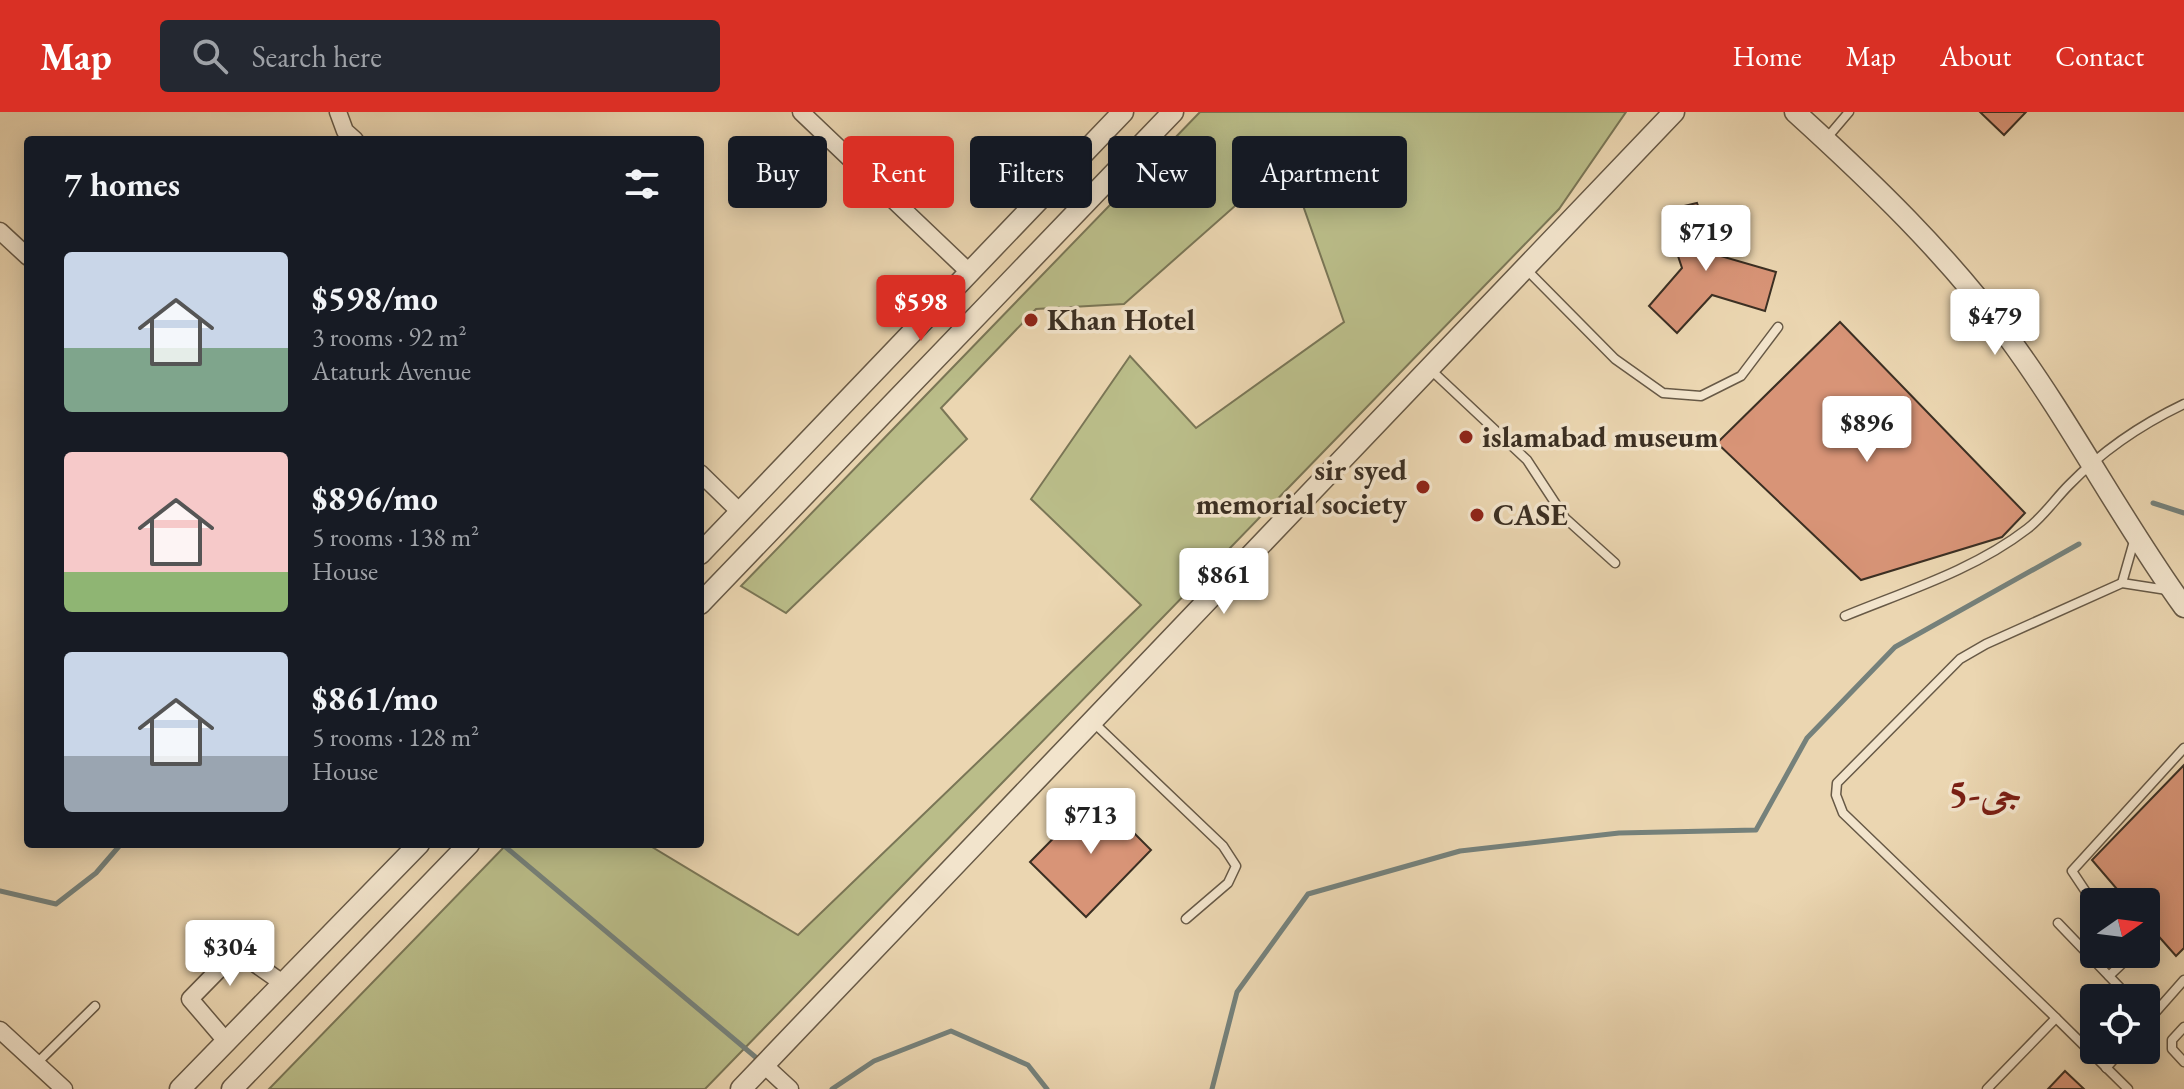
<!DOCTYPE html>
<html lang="en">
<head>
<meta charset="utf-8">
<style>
	:root { --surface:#171b24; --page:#242831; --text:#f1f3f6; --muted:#9ea1a6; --accent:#d93025 }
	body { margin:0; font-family:"EB Garamond",Amiri,serif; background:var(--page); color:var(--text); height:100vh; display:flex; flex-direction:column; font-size:30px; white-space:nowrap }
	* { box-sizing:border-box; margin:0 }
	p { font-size:26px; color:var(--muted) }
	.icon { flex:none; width:44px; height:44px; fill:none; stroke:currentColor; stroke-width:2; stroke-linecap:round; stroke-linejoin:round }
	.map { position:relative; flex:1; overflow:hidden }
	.drawer { position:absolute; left:24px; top:24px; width:680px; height:712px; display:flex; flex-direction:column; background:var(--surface); border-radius:8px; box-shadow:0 4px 20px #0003 }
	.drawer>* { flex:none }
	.guide { position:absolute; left:728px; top:24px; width:760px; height:72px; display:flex; gap:16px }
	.needle { width:52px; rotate:76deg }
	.controls { position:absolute; left:2080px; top:776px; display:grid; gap:16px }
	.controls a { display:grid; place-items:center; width:80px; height:80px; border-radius:8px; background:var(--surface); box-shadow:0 4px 20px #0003; font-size:40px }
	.price { position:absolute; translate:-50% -68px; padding:0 18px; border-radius:8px; background:#fff; color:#222; font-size:26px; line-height:52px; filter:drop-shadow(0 2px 4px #0008) }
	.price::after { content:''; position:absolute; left:50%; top:48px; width:24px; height:18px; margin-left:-12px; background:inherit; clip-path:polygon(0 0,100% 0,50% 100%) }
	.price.active { background:var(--accent); color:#fff }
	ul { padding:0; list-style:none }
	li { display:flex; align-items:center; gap:24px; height:200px; padding:0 40px }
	li span { display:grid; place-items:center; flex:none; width:224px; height:160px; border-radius:8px; color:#555 }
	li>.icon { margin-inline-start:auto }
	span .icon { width:96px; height:96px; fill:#fffc; stroke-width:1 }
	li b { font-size:34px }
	h2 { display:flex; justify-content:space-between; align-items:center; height:96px; padding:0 40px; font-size:34px }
	.chip { padding:0 28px; border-radius:8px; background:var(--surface); box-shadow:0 4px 20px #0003; font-size:28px; line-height:72px }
	.chip.active { background:var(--accent); color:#fff }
	header { display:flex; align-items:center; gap:48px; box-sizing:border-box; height:112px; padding:0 40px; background:var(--accent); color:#fff }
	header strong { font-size:38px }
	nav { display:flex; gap:44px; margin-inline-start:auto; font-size:28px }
	.search { width:560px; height:72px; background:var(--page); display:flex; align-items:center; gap:20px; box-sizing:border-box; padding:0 28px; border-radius:8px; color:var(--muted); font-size:30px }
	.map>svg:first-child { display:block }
	.green { fill:#babd89; stroke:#7a7656; stroke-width:2 }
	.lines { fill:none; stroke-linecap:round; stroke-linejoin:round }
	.stream { stroke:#75817b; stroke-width:5 }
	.building { fill:#d89477; stroke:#3b2f23; stroke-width:2 }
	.service-casing { stroke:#675946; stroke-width:11 }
	.minor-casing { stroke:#675946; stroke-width:19 }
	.tertiary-casing { stroke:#675946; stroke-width:23 }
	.service { stroke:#f2e4cc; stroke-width:8 }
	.minor { stroke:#f2e4cc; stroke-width:16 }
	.tertiary { stroke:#f2e4cc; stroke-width:20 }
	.poi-dot { fill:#8f2418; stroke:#f2e4cc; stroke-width:3 }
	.labels { text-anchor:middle; stroke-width:7; stroke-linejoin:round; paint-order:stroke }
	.poi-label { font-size:30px; font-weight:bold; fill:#3b2f23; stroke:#f2e4cc; text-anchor:start }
	.district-label { font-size:38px; font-weight:bold; fill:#7a1f14; stroke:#f2e4cc }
</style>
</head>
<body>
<header>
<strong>Map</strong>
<div class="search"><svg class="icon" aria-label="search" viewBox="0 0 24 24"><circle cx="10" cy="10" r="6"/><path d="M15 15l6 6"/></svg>Search here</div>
<nav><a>Home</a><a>Map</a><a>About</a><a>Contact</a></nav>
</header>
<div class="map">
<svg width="2184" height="977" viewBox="0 0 2184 977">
	<rect width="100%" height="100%" fill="#ebd6b1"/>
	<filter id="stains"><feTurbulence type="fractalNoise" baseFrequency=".0025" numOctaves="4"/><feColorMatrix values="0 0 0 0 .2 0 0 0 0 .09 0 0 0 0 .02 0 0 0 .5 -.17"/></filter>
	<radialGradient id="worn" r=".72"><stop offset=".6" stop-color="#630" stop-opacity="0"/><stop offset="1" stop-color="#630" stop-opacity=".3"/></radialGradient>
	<path class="green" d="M1200,0H1626L1559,97L705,977H269L507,732H647L798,823L1141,493L1031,387L1130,244L1196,316L1344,210L1287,48L1124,192L1036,197L941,296L967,327L786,501L741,474Z"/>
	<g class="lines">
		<g class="stream">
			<path d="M2153,391L2184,401"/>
			<path d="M502,732L759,948"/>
			<path d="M0,779L56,792L96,761L121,732"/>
			<path d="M832,977L874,949L951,919L1028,953L1047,977"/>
			<path d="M1212,977L1237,880L1308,782L1460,739L1619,721L1756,718L1807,626L1895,535L2079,432"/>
		</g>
	</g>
	<g class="building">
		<path d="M1980,0H2026L2004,23Z"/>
		<path d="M1697,91L1717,143L1776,160L1765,199L1712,183L1677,221L1649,194L1682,156L1663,99Z"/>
		<path d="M1840,210L2025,401L2002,425L1861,468L1717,331Z"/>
		<path d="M2184,653V836L2176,844L2146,810V790H2128L2092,748Z"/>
		<path d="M1096,683L1151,738L1086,805L1030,750Z"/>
		<path d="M2065,959L2084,977H2048Z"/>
	</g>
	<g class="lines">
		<g class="service-casing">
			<g id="service">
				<path d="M1826,27L1849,0"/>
				<path d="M1526,157L1615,247L1663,281L1701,284L1741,264L1778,215"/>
				<path d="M1431,258L1527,348L1565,406L1615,451"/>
				<path d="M2122,471L2134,429"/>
				<path d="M1845,504C1906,479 1974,458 2027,417C2043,405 2055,387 2069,373C2102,339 2142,312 2184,292"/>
				<path d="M1093,610L1223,734L1236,754L1228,771L1186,807"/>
				<path d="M2094,792L2072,759L2184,636"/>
				<path d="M2094,808V810"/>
				<path d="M2058,811L2130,886"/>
				<path d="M2109,864L2128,846L2125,842"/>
				<path d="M2056,906L1843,701L1836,683L1837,671L1960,547L1986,532L2122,471L2167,478"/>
				<path d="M2146,911L2184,868"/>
				<path d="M2184,915L2172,928V937L2184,950"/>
				<path d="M37,951L95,894"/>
				<path d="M2106,956L2122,938"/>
				<path d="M1987,977L2056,906L2128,977"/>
			</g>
		</g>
		<g class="minor-casing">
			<g id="minor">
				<path d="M338,0L345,19L355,28"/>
				<path d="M801,0L968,159"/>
				<path d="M0,119L28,145"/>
				<path d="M700,361L740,400"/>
				<path d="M0,918L64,977"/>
				<path d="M226,929L190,887L237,839L284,872"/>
				<path d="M764,953L790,977"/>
			</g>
		</g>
		<g class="tertiary-casing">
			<g id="tertiary">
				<path d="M1795,0C1872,70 1946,141 2008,225C2072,312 2121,408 2184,495"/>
				<path d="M700,442L1123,0"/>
				<path d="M700,492L1173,0"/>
				<path d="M180,977L419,732"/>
				<path d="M232,977L469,732"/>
				<path d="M741,977L1674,0"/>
			</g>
		</g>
		<use href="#service" class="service"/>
		<use href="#minor" class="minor"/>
		<use href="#tertiary" class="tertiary"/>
	</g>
	<g class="poi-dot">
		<circle cx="1031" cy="208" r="8"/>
		<circle cx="1466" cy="325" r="8"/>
		<circle cx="1423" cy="375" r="8"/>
		<circle cx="1477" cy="403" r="8"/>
	</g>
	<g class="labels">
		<g class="poi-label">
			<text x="1047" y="218">Khan Hotel</text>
			<text x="1482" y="335">islamabad museum</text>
			<text x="1407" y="368" text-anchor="end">sir syed<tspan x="1407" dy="34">memorial society</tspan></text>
			<text x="1493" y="413">CASE</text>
		</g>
		<g class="district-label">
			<text x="1985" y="695">جی-5</text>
		</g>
	</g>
	<rect width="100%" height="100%" filter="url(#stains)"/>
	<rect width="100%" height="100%" fill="url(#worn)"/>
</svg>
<div class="controls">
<a><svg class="needle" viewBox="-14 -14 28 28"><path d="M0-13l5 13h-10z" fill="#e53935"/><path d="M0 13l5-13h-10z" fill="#9ea1a6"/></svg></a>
<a><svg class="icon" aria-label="locate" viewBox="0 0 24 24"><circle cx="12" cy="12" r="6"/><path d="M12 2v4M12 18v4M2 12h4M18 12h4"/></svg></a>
</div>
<b class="price" style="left:1706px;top:161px">$719</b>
<b class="price active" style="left:921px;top:231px">$598</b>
<b class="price" style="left:1995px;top:245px">$479</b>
<b class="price" style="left:1867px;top:352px">$896</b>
<b class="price" style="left:1224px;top:504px">$861</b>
<b class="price" style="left:1091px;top:744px">$713</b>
<b class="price" style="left:230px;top:876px">$304</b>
<div class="guide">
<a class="chip">Buy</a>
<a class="chip active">Rent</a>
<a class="chip">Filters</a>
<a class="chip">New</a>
<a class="chip">Apartment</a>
</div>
<section class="drawer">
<h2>7 homes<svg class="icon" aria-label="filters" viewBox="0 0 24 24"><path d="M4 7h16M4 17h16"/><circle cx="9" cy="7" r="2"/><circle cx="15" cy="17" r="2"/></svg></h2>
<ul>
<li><span style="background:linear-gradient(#c9d6e8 60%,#7fa58c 0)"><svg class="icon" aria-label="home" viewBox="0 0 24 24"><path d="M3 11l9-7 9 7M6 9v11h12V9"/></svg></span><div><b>$598/mo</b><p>3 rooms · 92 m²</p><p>Ataturk Avenue</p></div></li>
<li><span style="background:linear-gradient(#f6c9c9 75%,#8fb573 0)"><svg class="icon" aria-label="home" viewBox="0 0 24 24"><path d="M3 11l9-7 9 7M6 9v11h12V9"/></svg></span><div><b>$896/mo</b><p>5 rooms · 138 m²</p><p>House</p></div></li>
<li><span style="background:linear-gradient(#c9d6e8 65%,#9aa5b1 0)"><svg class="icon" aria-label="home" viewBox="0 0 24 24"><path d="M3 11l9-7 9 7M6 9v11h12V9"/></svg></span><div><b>$861/mo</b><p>5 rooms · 128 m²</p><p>House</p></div></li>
</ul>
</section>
</div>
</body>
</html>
